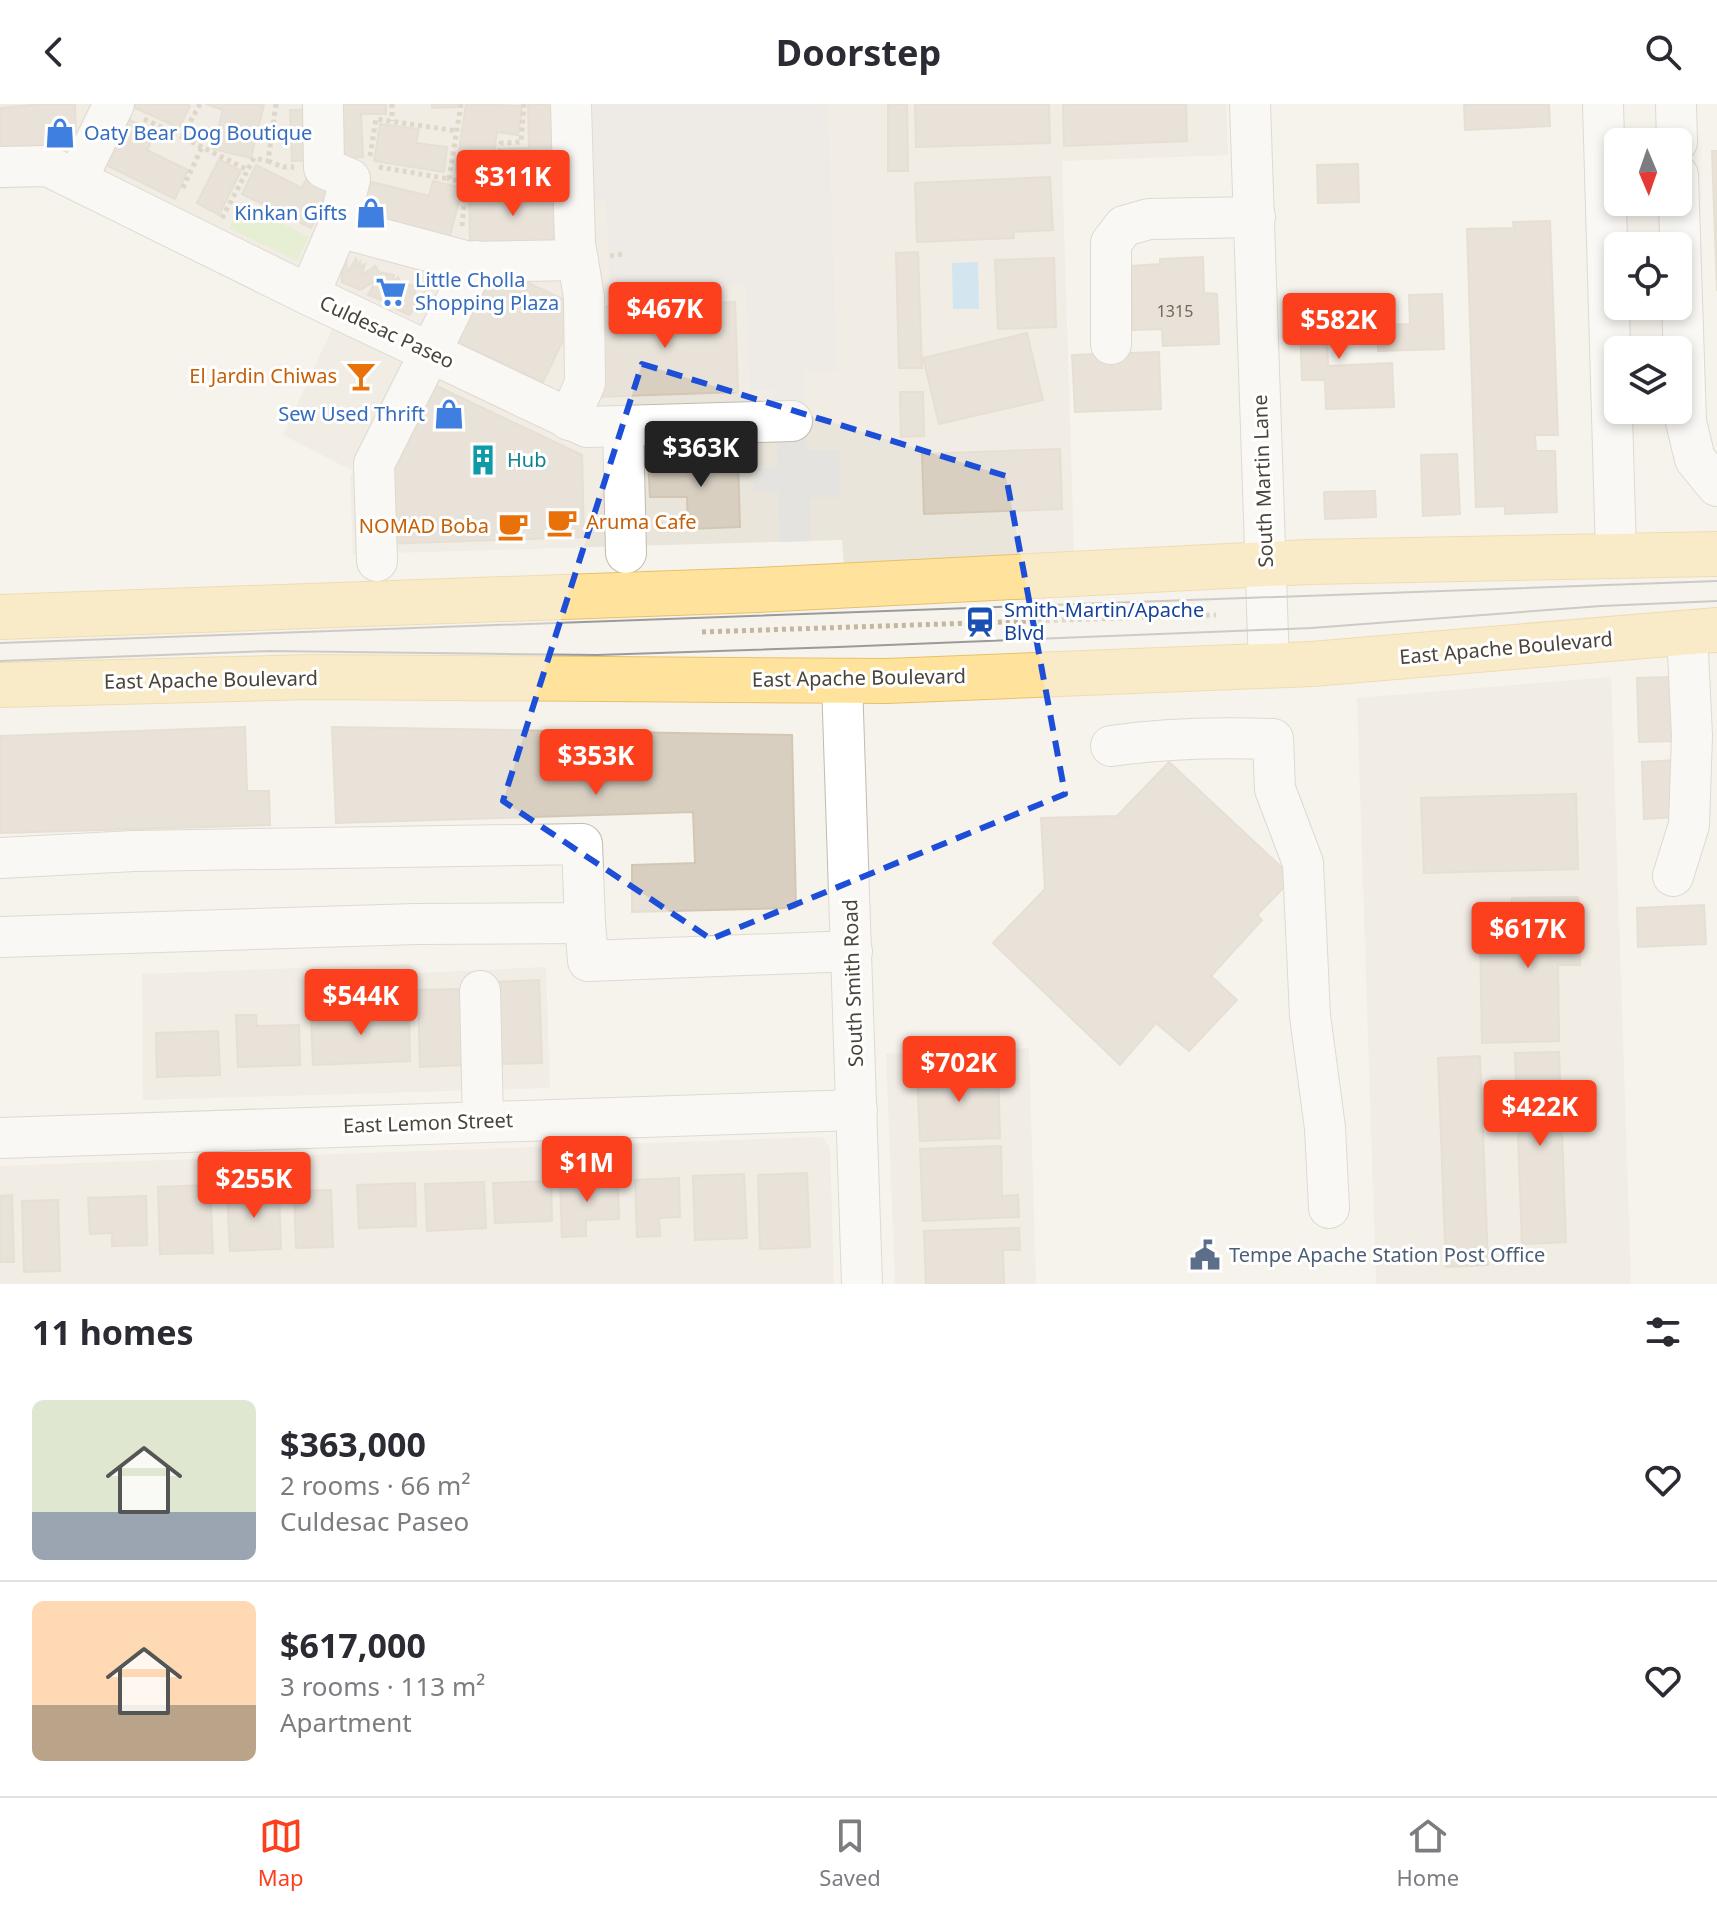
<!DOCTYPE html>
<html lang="en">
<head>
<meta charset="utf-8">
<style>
	:root { --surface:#fff; --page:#f7f7f7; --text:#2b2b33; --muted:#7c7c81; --line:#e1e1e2; --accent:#fc3f1d }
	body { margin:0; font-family:"Noto Sans",sans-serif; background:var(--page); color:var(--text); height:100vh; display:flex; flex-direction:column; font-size:30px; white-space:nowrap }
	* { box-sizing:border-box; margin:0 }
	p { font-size:26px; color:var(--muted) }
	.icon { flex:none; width:44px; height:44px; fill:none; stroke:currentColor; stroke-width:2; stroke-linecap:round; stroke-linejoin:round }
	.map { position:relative; height:1180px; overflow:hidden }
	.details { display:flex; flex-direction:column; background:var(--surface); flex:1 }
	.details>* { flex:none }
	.needle { width:52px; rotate:178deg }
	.controls { position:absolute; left:1604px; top:24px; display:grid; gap:16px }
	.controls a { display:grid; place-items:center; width:88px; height:88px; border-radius:12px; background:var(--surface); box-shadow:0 4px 12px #0003; font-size:40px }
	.price { position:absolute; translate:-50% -68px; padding:0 18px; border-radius:8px; background:var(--accent); color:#fff; font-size:26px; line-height:52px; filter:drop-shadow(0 2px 4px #0008) }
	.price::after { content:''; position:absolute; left:50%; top:48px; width:24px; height:18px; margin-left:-12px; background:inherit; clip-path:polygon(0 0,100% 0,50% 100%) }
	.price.selected { background:#222; color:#fff }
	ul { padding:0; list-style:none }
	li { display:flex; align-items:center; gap:24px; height:200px; padding:0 32px }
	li+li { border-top:2px solid var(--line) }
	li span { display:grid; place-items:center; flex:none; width:224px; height:160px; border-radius:12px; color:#555 }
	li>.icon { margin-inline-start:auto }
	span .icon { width:96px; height:96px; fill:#fffc; stroke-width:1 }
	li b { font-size:34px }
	h2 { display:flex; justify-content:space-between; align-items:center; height:96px; padding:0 32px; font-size:34px }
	header { display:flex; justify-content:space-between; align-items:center; height:104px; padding:0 32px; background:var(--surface); font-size:36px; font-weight:700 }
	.tab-bar { display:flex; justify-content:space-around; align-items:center; height:112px; border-top:2px solid var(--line); background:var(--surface); font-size:22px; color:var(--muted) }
	.tab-bar a { display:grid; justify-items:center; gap:4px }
	.tab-bar .selected { color:var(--accent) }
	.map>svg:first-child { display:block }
	.residential { fill:#eae5da }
	.green { fill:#d2eab5 }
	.parking { fill:#e5e3e0 }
	.water { fill:#a9d4f2 }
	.building { fill:#d8cfc1; stroke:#d3c7b4; stroke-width:2 }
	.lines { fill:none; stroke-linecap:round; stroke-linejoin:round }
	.minor-casing { stroke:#c2bbae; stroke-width:42 }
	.major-casing { stroke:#e6c16a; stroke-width:46 }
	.path { stroke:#c4b79f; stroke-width:5; stroke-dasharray:4 4; stroke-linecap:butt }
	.minor { stroke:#fff; stroke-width:40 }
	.major { stroke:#ffe39c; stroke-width:44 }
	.tram { stroke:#9a9a9a; stroke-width:2 }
	.marked { fill:none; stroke:#1d4ed8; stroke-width:6; stroke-dasharray:16 10; stroke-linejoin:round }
	.labels { text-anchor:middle; stroke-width:6; stroke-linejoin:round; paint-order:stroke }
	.number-label { font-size:16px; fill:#6e675b }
	.shop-label { font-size:20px; fill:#366cbe; stroke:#fff; text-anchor:start }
	.street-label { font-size:20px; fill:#4b4439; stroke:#fff }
	.food-label { font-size:20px; fill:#c56008; stroke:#fff; text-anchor:end }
	.culture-label { font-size:20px; fill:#0d838f; stroke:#fff; text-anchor:start }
	.transit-label { font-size:20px; fill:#164399; stroke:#fff; text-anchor:start }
	.service-label { font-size:20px; fill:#4e5e75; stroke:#fff; text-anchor:start }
</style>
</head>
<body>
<header><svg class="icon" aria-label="back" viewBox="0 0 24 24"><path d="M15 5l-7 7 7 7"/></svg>Doorstep<svg class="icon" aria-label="search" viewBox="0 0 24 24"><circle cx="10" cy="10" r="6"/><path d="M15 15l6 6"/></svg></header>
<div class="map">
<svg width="1717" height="1180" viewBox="0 0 1717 1180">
	<rect width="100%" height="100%" fill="#f6f3ec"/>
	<g class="residential">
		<path d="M0,0H1226L1228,51L1062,57L1074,450L844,463L842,436L353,450L350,373L353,367L283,331L333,223L42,83L0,85Z"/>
		<path d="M1611,573L1631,1180H1376L1357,594Z"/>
		<path d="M409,860L421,869L546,863L550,984L143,996L142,870Z"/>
		<path d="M1029,944L1036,1180H895L886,950Z"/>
		<path d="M822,1033L830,1043L834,1180H0V1062Z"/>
	</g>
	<path class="green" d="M241,99L309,133L297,157L229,124Z"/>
	<path class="parking" d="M581,0H828L837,266L804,267L806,346H840L841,393L810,394L811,437L780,438L778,387L754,388V365L778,363L773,286H750L746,181L610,186L606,97H585Z"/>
	<path class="water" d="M978,158L979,205H953L952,159Z"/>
	<g class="building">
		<path d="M42,0H75L76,40L0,43V4Z"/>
		<path d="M135,0H186L190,2L179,24L133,3Z"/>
		<path d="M206,0H264L251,54L213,45L223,6Z"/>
		<path d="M331,0H386V10H361L363,53L333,54Z"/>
		<path d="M432,0H457L458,3L432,4Z"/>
		<path d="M466,0L522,2L518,31L497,28L491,71L456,66Z"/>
		<path d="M528,0H563L566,75L505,76L504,45L529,44Z"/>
		<path d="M888,0H907L908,67H888Z"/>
		<path d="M915,0H1049L1050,39L916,43Z"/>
		<path d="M1063,0H1186L1187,37L1064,42Z"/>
		<path d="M1464,0H1549L1550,22L1465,26Z"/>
		<path d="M290,6H316L317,56L292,57Z"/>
		<path d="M128,15L155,29L147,46L188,66L175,95L106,61Z"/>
		<path d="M380,20L419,25L416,39L447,43L444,68L374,57Z"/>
		<path d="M1712,47H1717V187Z"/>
		<path d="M219,55L241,67L219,111L197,99Z"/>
		<path d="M1358,60L1359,98L1318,99L1317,61Z"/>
		<path d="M256,61L302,84L310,67L334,79L311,124L242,90Z"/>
		<path d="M1050,73L1053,126L1013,128L1014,134L917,138L915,79Z"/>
		<path d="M364,76L429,92L433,77L463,84L448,138L354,114Z"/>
		<path d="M498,82V99L563,96L564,136L470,138L469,83Z"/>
		<path d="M1550,117L1558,331H1535L1536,347H1555L1557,408L1505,410V402L1476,403L1467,125L1514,124L1513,118Z"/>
		<path d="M918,148L922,264H899L896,149Z"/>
		<path d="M346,152L347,169L356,155L358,162L360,158L361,163L365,160L362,171L375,162L379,168L394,171L392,179L398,173L401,178L416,183L413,198L424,189L423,195L409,211L396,205L400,194L394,203L399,186L384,197L368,191L376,177L360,186L342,178L341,163Z"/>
		<path d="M1203,153L1204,189L1217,190L1219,240L1163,242L1162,225L1133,226L1131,162L1160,160V155Z"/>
		<path d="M1054,154L1056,223L998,225L995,156Z"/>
		<path d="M495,163L579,203L543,278L457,238Z"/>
		<path d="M1442,190L1444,245L1378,247L1377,221L1410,220L1409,191Z"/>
		<path d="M1341,193L1342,232H1327L1328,262L1392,259L1394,303L1326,305L1325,276H1302L1299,195Z"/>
		<path d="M735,198L738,288L595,293L592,203Z"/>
		<path d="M1027,229L1043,296L939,320L923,254Z"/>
		<path d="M1159,248L1161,305L1075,308L1072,251Z"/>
		<path d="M422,275L582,351L584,433L383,440L381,361Z"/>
		<path d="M900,288H923L924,332L901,333Z"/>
		<path d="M1060,345L1062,405L924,410L922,350Z"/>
		<path d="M1457,350L1460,410L1423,412L1421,351Z"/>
		<path d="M738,354L740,423L688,425L687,393H650L648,357Z"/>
		<path d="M1375,387L1376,413L1325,415L1324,388Z"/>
		<path d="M1674,573L1676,637L1639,638L1637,574Z"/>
		<path d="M245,623L247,687H269L270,721L0,729V632Z"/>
		<path d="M332,623L792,631L796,804L632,808V761L695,759L693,708L336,719Z"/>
		<path d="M1676,656L1678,713L1644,715L1642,658Z"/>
		<path d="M1169,658L1293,774L1257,811L1262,816L1211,872L1237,896L1189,947L1156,919L1120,961L993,839L1045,785L1041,714L1117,712Z"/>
		<path d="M1576,690L1578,765L1424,769L1421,694Z"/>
		<path d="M1578,793L1580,861H1558L1559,937L1482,939L1480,829L1512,828V794Z"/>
		<path d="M1704,801L1706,840L1638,843L1637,804Z"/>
		<path d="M539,876L542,959L499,960L496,878Z"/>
		<path d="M461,885L464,961L420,963L418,886Z"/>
		<path d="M409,906L410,957L313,961L311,910Z"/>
		<path d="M236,911H256L257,922L299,921L300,961L238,963Z"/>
		<path d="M218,927L220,971L157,973L156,929Z"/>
		<path d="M1559,948L1566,1138L1522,1140L1515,949Z"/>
		<path d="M1480,952L1488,1161L1446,1163L1438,954Z"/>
		<path d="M998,963L1000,1034L920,1037L917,966Z"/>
		<path d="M1001,1042L1002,1092L1018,1091L1019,1113L923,1117L920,1045Z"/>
		<path d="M807,1069L810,1143L760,1145L758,1071Z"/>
		<path d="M744,1070L747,1134L695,1136L693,1072Z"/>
		<path d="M618,1074L619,1115L586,1116V1132L562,1133L560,1076Z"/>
		<path d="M679,1074L680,1113L659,1114L660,1132L637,1133L635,1076Z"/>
		<path d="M551,1077L552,1117L495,1119L493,1079Z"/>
		<path d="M484,1078L486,1124L427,1127L425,1080Z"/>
		<path d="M415,1079L416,1122L359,1124L357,1081Z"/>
		<path d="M210,1081L213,1149L160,1150L158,1083Z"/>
		<path d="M279,1085L281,1145L230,1147L227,1087Z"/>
		<path d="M331,1086L333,1143L296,1144L294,1087Z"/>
		<path d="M12,1091L14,1158H0V1092Z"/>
		<path d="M146,1092L147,1141L112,1142V1129L90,1130L88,1094Z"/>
		<path d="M58,1096L60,1167L24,1168L22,1097Z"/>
		<path d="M1019,1124L1020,1146H1003L1004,1180H926L924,1127Z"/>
	</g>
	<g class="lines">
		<g class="minor-casing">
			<g id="minor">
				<path d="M323,0L324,64L350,75L338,123"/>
				<path d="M1250,0L1269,562"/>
				<path d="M1603,0L1616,450"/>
				<path d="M1676,0L1677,38"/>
				<path d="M0,63L48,62L309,191L587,323L792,317"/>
				<path d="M1678,71L1686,318L1695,355L1717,382"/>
				<path d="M77,75L114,0"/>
				<path d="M309,191L338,123L469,158L578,156"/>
				<path d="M1111,240V139L1124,122L1149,115L1255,113"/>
				<path d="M569,316L585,279L584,193L575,140L571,0"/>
				<path d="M623,322L626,449"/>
				<path d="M377,457L374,360L476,157"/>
				<path d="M842,578L862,1180"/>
				<path d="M1111,642C1165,634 1218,633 1273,635L1275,685L1303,759L1310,912L1325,1024L1329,1104"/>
				<path d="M0,754L134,747L582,740L585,819L416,820L0,833"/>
				<path d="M1673,772L1689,721L1692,632L1687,528"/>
				<path d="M585,819L588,857L852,847"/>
				<path d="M480,887L483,1017"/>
				<path d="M0,1034L857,1006"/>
			</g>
		</g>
		<g class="major-casing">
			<g id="major">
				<path d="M0,513L758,486L1308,458L1717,450"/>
				<path d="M0,581L311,573L887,577L1312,560L1717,526"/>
			</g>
		</g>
		<g class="path">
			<path d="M200,0L182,33L248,66"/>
			<path d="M392,0V17"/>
			<path d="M461,0L449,75L466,78"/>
			<path d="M144,15L182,33"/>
			<path d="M370,52L376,15L457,27"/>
			<path d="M268,57L283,63H294"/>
			<path d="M379,63L449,75"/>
			<path d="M496,78L512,83H542"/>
			<path d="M183,84L202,43"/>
			<path d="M222,114L254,54L268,57L276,0"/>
			<path d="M462,122L466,78H496L501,39L521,38L524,0"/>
			<path d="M610,152L624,150"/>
			<path d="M702,528L1216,511"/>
		</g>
		<use href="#minor" class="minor"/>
		<use href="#major" class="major"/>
		<g class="tram">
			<path d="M0,539L1717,477"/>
			<path d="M0,557L269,547L597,551L838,543L1311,524L1601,502L1717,497"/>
		</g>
	</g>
	<path d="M0 0H1717V1180H0ZM642,260L1006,372L1065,690L711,835L503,697Z" fill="#f6f3ec" fill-opacity=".55" fill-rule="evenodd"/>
	<path class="marked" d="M642,260L1006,372L1065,690L711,835L503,697Z"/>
	<defs>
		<g id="shop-bare" transform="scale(2.4)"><path d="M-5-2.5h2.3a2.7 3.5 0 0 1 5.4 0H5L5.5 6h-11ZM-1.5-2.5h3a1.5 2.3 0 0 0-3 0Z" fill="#3f7fe0" stroke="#fff" stroke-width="2.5" paint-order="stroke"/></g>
		<g id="supermarket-bare" transform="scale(2.4)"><path d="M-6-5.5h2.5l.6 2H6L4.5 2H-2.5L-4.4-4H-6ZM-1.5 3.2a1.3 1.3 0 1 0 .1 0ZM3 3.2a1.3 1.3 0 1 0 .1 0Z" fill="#3f7fe0" stroke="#fff" stroke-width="2.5" paint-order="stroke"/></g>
		<g id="bar-bare" transform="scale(2.4)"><path d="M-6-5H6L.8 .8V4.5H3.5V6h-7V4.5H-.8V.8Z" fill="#e8710a" stroke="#fff" stroke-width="2.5" paint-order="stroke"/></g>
		<g id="building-bare" transform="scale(2.4)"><path d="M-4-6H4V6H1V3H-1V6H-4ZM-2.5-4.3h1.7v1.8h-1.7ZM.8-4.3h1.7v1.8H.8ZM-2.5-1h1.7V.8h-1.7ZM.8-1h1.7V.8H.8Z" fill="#0f9aa8" stroke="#fff" stroke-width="2.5" paint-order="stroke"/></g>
		<g id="cafe-bare" transform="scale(2.4)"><path d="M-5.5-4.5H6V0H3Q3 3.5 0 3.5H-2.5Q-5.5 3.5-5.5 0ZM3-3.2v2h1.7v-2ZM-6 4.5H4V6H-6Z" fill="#e8710a" stroke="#fff" stroke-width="2.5" paint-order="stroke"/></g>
		<g id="station-bare" transform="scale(2.4)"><path d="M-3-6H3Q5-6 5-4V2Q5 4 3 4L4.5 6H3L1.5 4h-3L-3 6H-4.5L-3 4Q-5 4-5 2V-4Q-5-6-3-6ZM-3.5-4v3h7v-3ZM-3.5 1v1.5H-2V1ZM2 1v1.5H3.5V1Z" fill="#1a4fb4" stroke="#fff" stroke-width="2.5" paint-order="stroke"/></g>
		<g id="civic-bare" transform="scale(2.4)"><path d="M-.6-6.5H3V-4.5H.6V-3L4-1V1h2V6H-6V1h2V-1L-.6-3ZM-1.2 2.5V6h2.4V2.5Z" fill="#5c6f8a" stroke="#fff" stroke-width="2.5" paint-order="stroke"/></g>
	</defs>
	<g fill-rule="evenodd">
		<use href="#shop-bare" x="60" y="29"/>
		<use href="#shop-bare" x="371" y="109"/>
		<use href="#supermarket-bare" x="391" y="188"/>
		<use href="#bar-bare" x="361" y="272"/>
		<use href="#shop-bare" x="449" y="310"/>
		<use href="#building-bare" x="483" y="356"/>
		<use href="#cafe-bare" x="562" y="418"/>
		<use href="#cafe-bare" x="513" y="422"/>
		<use href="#station-bare" x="980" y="518"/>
		<use href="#civic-bare" x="1205" y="1151"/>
	</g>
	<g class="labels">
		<g class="number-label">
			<text x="1175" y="213">1315</text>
		</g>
		<g class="shop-label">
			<text x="84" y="36">Oaty Bear Dog Boutique</text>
			<text x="347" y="116" text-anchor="end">Kinkan Gifts</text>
			<text x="415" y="183">Little Cholla<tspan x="415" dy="23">Shopping Plaza</tspan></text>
			<text x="425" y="317" text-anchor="end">Sew Used Thrift</text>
		</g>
		<g class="street-label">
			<text transform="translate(387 228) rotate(25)" y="7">Culdesac Paseo</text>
			<text transform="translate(1263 377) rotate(-92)" y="7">South Martin Lane</text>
			<text transform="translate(1506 544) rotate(-5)" y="7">East Apache Boulevard</text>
			<text transform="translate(859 574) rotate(-1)" y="7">East Apache Boulevard</text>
			<text transform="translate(211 576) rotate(-1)" y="7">East Apache Boulevard</text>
			<text transform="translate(853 879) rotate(-92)" y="7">South Smith Road</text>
			<text transform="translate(428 1019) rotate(-2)" y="7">East Lemon Street</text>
		</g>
		<g class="food-label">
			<text x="337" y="279">El Jardin Chiwas</text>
			<text x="586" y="425" text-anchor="start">Aruma Cafe</text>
			<text x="489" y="429">NOMAD Boba</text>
		</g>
		<g class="culture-label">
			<text x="507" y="363">Hub</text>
		</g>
		<g class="transit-label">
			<text x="1004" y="513">Smith-Martin/Apache<tspan x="1004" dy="23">Blvd</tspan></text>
		</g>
		<g class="service-label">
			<text x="1229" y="1158">Tempe Apache Station Post Office</text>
		</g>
	</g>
</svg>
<div class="controls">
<a><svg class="needle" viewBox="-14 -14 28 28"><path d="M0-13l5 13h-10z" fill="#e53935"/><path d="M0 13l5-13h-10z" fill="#7c7c81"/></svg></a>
<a><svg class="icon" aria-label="locate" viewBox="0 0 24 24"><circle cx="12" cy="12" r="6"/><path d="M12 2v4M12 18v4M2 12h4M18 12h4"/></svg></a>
<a><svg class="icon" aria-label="layers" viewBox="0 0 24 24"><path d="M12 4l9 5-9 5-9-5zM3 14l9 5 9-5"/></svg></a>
</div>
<b class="price" style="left:513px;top:114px">$311K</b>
<b class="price" style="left:665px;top:246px">$467K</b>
<b class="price" style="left:1339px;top:257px">$582K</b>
<b class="price selected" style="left:701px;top:385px">$363K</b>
<b class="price" style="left:596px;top:693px">$353K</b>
<b class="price" style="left:1528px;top:866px">$617K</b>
<b class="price" style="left:361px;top:933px">$544K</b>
<b class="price" style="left:959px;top:1000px">$702K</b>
<b class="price" style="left:1540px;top:1044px">$422K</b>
<b class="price" style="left:587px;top:1100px">$1M</b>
<b class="price" style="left:254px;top:1116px">$255K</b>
</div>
<section class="details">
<h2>11 homes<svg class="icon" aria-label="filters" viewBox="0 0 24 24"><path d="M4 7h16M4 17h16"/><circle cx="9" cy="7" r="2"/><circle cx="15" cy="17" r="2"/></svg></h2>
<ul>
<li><span style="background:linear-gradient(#dfe7d0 70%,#9aa5b1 0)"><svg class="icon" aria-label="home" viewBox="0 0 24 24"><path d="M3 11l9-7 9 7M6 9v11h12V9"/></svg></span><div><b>$363,000</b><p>2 rooms · 66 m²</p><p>Culdesac Paseo</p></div><svg class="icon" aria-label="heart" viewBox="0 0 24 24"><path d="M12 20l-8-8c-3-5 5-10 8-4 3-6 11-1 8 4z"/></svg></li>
<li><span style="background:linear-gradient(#ffd9b3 65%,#b9a48a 0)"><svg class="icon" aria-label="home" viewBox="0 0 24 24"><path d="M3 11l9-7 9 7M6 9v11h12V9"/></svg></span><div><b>$617,000</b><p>3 rooms · 113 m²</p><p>Apartment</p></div><svg class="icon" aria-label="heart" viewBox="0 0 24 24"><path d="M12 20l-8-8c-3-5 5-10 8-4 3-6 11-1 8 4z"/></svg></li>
</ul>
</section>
<nav class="tab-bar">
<a class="selected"><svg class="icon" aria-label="map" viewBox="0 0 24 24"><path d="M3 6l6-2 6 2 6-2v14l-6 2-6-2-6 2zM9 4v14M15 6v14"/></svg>Map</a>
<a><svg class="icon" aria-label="saved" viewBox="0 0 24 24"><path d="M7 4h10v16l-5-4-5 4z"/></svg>Saved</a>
<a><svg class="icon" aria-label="home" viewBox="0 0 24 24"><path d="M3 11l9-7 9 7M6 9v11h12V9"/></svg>Home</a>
</nav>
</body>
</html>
